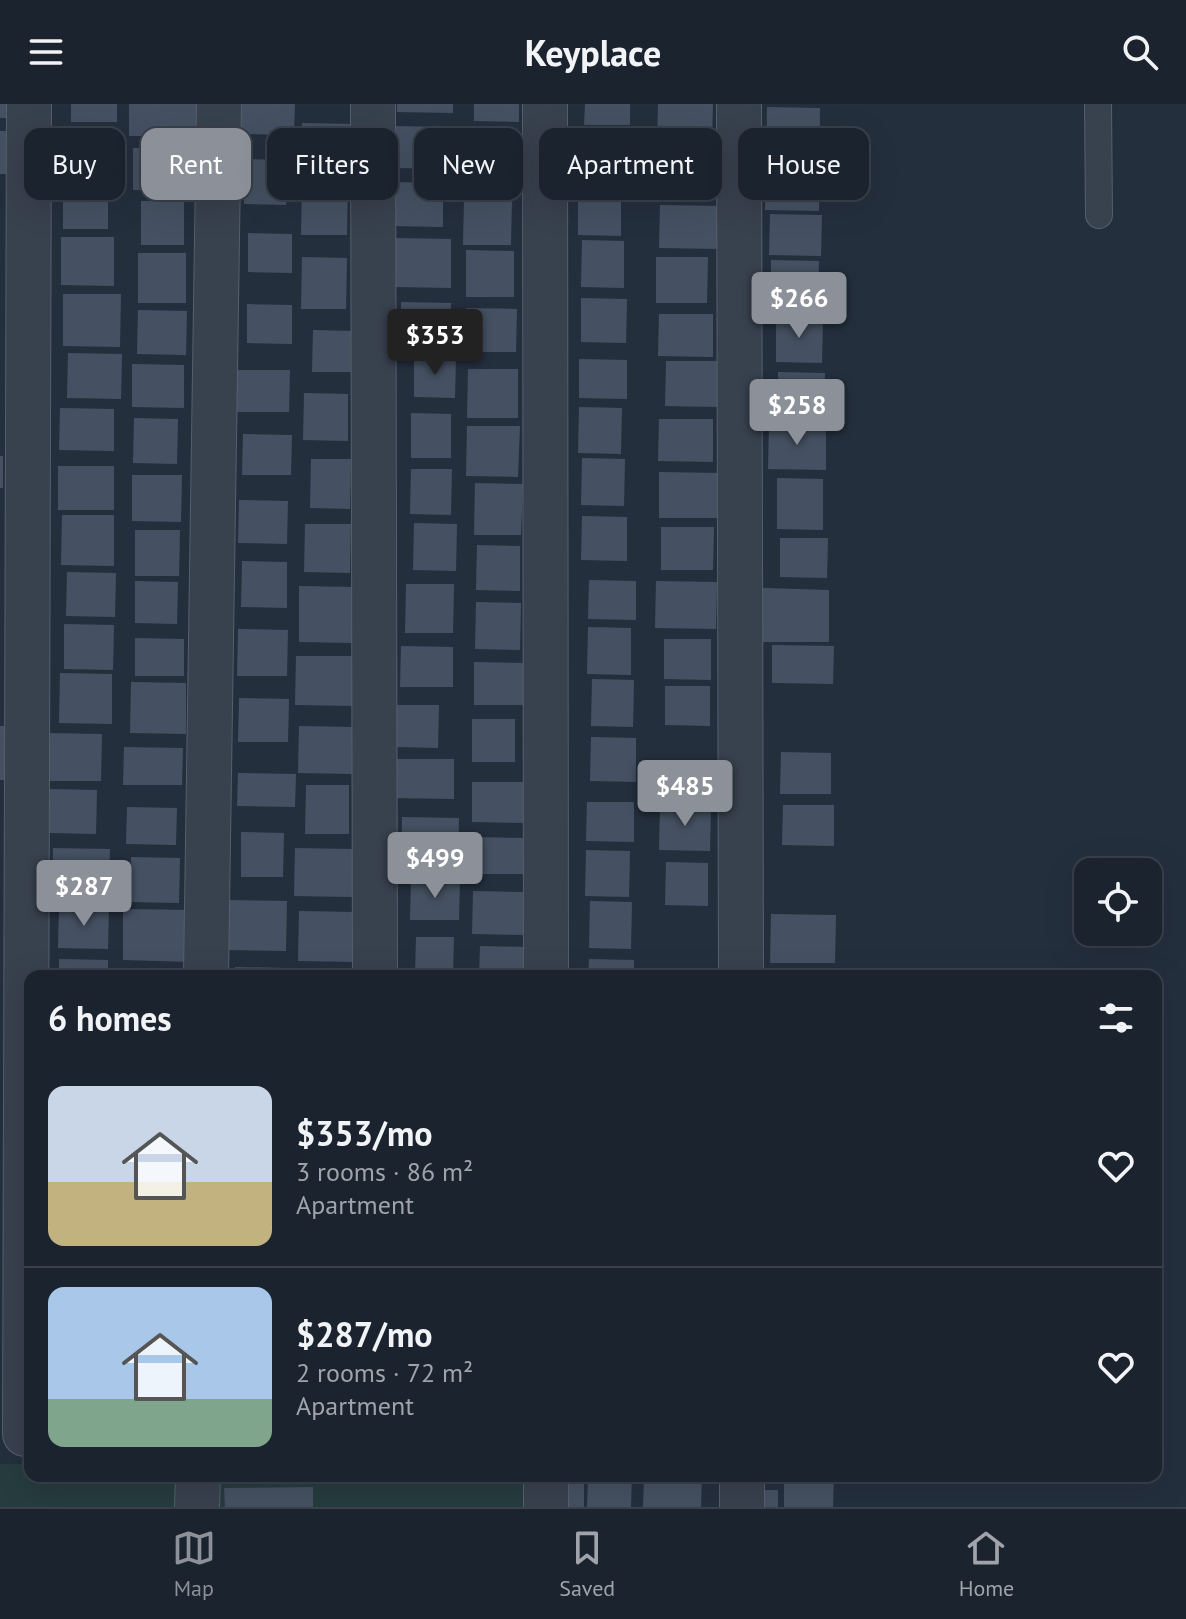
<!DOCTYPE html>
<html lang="en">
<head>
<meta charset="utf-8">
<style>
	:root { --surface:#1b232e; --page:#282f3a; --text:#f1f3f6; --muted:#a0a4aa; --line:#39404a; --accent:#8c9099 }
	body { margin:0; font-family:"PT Sans",sans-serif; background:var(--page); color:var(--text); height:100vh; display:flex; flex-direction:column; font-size:30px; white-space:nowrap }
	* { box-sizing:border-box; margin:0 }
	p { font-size:26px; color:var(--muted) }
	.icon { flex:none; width:44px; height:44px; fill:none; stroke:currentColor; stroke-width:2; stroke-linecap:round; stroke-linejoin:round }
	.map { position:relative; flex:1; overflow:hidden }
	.side { position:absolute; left:24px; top:866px; width:1138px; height:512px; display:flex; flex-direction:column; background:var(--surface); border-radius:16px; box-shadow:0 8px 32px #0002,0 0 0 2px var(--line) }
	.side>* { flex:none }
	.top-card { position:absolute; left:24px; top:24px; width:1138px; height:72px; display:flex; gap:16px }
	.fabs { position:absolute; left:1074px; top:754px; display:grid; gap:16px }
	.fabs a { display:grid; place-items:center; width:88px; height:88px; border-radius:16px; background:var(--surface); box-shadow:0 8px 32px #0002,0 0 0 2px var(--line); font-size:40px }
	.price { position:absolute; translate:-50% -68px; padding:0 18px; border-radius:8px; background:var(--accent); color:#fff; font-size:26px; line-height:52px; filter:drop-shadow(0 2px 4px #0008) }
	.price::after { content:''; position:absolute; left:50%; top:48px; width:24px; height:18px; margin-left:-12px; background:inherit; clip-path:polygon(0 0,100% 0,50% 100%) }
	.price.current { background:#222; color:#fff }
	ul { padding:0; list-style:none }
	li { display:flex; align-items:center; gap:24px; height:200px; padding:0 24px }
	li+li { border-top:2px solid var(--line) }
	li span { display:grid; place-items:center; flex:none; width:224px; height:160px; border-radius:16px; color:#555 }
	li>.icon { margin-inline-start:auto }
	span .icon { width:96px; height:96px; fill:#fffc; stroke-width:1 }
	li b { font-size:34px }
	h2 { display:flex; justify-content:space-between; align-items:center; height:96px; padding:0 24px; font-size:34px }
	.pill { padding:0 28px; border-radius:16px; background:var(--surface); box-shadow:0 8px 32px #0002,0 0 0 2px var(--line); font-size:28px; line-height:72px }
	.pill.current { background:var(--accent); color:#fff }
	header { display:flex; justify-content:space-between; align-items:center; height:104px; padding:0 24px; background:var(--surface); font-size:36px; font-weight:700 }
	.tab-bar { display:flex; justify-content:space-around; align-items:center; height:112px; border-top:2px solid var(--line); background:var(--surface); font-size:22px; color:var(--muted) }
	.tab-bar a { display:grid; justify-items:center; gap:4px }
	.tab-bar .current { color:var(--accent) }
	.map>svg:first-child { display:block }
	.green { fill:#263c3f }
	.building { fill:#455162 }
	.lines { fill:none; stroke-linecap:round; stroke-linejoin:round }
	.service-casing { stroke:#565f6c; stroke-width:28 }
	.minor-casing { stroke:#565f6c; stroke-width:46 }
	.service { stroke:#38414e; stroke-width:26 }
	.minor { stroke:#38414e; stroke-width:44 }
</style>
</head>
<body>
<header><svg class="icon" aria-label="menu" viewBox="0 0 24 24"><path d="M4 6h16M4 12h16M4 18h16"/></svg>Keyplace<svg class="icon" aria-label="search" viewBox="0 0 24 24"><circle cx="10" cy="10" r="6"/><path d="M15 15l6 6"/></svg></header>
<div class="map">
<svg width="1186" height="1403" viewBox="0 0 1186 1403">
	<rect width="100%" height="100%" fill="#242f3e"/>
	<path class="green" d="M0,1360H30V1372H523V1403H0Z"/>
	<g class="building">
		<rect x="0" y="0" width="15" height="14"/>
		<rect x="71" y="0" width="46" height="18"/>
		<rect x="129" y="0" width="71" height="32"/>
		<path d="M241,0H295L294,31L241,30Z"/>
		<path d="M397,0H453V9L397,8Z"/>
		<path d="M474,0H519V18L474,17Z"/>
		<path d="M585,0H630V21H584Z"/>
		<path d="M658,0H713L712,37L657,36Z"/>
		<path d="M767,3L820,4L819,107L765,106Z"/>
		<path d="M302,19L354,20L353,64H302Z"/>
		<path d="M393,22L451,23L450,65L392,64Z"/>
		<rect x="64" y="25" width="48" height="45"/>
		<rect x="0" y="27" width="10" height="43"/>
		<path d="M479,29L517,30L516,87L468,86L469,42H479Z"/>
		<path d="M579,37L627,38L626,77L578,76Z"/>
		<path d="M659,41L711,42L710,88L659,87Z"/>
		<rect x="133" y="44" width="51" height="42"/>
		<path d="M245,55L286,56V101L244,100Z"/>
		<path d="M302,76H348L347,131H301Z"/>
		<path d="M391,78L443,79V123L390,122Z"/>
		<rect x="63" y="85" width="45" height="40"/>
		<path d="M578,85L621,86V132L578,131Z"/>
		<path d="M464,94L512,95L511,141H463Z"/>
		<rect x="141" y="97" width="43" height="44"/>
		<path d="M660,101L723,102L722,145L659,144Z"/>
		<path d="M770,110L822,111L821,152L769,151Z"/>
		<path d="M248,129L292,130V169L248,168Z"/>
		<path d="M61,133H114V182L61,181Z"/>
		<path d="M395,134L451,135V184L394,183Z"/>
		<path d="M582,136L624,137V184L581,183Z"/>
		<path d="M466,146L514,147V193H466Z"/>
		<rect x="138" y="149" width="48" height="50"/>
		<path d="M302,153L347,154L346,205H301Z"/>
		<path d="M656,153H708L707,199H656Z"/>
		<path d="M771,156L819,157L818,204L771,203Z"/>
		<path d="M63,190H121L120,243L63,242Z"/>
		<path d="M581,194L627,195L626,239L581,238Z"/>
		<path d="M401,198L451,199V235H400Z"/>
		<path d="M247,200L292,201V240L247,239Z"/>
		<path d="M466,204L517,205L516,248H466Z"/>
		<path d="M138,206L187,207L186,251L137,250Z"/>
		<path d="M659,210H713V253L658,252Z"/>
		<path d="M776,213L823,214L822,259L776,258Z"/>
		<path d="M313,226L355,227V268H312Z"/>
		<path d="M68,249L122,250L121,295L67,294Z"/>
		<path d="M414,253H456L455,294L414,293Z"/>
		<path d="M579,255L627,256V295L579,294Z"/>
		<path d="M666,257H717V303L665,302Z"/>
		<path d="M132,260L184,261V304L132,303Z"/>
		<path d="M468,265H518V314H467Z"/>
		<path d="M235,266H290L289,308H235Z"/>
		<path d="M778,268L825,269L824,314L777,313Z"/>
		<path d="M304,289L348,290V337L303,336Z"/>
		<path d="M579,303L622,304L621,350L578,349Z"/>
		<path d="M60,304L114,305V347L59,346Z"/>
		<path d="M411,309L451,310V354H411Z"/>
		<path d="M134,314L178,315L177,360L133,359Z"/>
		<path d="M659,315H713V358L658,357Z"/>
		<path d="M769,319L826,320V366L768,365Z"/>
		<path d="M467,322H520L518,373L466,372Z"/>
		<path d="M243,330L292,331L291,371H242Z"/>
		<rect x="0" y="352" width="3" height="32"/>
		<path d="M582,354L625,355L624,402L581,401Z"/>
		<path d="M311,355H351L350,405L310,404Z"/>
		<rect x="58" y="362" width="56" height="44"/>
		<path d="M411,365H452L451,411L410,410Z"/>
		<path d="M659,368L720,369L719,414H659Z"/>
		<path d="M132,371H182L181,418L132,417Z"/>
		<path d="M777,374L823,375V426L777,425Z"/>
		<path d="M475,379L523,380L521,431H474Z"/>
		<path d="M239,396L288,397L287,440L238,439Z"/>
		<path d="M62,411H114V462L61,461Z"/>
		<path d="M582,412L627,413V457L581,456Z"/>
		<path d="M414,419L457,420L456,467L413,466Z"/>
		<path d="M305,420H351L350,469L304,468Z"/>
		<path d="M661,423H714L713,466H661Z"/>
		<path d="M135,426H180L179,472H135Z"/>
		<path d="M780,434H828L827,474L780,473Z"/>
		<path d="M477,441L520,442V487L476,486Z"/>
		<path d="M242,457L287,458V504L241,503Z"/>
		<path d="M67,468L116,469L115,513L66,512Z"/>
		<path d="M589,476L636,477V516L588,515Z"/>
		<path d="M135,477L178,478L177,520L135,519Z"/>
		<path d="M656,477L717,478L716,525L655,524Z"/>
		<path d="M406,480H454L453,529H405Z"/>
		<path d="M299,482L354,483L353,539L299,538Z"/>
		<path d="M763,484L829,486V538H762Z"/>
		<path d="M476,498L521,499L520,546L475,545Z"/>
		<path d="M64,520L114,521L113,566L64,565Z"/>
		<path d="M588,523L631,524V571L587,570Z"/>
		<path d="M238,525L288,526L287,572H237Z"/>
		<path d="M135,534L184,535V572H135Z"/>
		<path d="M664,535H711V576L664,575Z"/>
		<path d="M772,541L834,542L833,580L772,579Z"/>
		<path d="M401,542L453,543V583H400Z"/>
		<path d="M296,552H356L355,602L295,601Z"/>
		<path d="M474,558L526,559V601H474Z"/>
		<path d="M60,569L112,570V620L59,619Z"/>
		<path d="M592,575L634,576L633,623L591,622Z"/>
		<path d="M131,578L186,579V630L130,629Z"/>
		<path d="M665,582H710V622L665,621Z"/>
		<path d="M239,594L289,595L288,638H238Z"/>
		<path d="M397,601H439L438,644L397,643Z"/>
		<rect x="472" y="615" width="43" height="43"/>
		<path d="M0,622H5L4,676H0Z"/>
		<path d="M299,622L353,623L352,670L298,669Z"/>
		<path d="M45,629L102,630L101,677H45Z"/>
		<path d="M591,633L636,634V678L590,677Z"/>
		<path d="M124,643L183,644L182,681H123Z"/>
		<path d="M781,648L831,649V690H780Z"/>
		<path d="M388,655H454V695L388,694Z"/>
		<path d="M238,669L296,670L295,703L237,702Z"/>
		<path d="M472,678H523V719L472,718Z"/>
		<path d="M306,681H349V730H305Z"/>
		<path d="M49,685L97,686L96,730L49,729Z"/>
		<path d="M587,698H634V738L586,737Z"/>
		<path d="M783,701H834V742L782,741Z"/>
		<path d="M660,702H711L710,747L659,746Z"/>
		<path d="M127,703L177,704L176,741L126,740Z"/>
		<path d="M402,713L459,714L458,761L401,760Z"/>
		<path d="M241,728L284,729L283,773H241Z"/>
		<path d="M472,733L527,734L526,770H472Z"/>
		<path d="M53,744L110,745L109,788L52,787Z"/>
		<path d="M295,744L353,745L352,793L294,792Z"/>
		<path d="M586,746L630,747L629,793L585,792Z"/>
		<path d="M131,753L180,754L179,799L131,798Z"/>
		<path d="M666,758L708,759V802L665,801Z"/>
		<path d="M411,775H460L459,816H410Z"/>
		<path d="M473,787L524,788V831L472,830Z"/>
		<path d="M225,796L287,797L286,847L224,846Z"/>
		<path d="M590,797L632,798L631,845L589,844Z"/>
		<path d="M59,802L109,803L108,845L58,844Z"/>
		<path d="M123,805L192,806V858L123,856Z"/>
		<path d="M299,807L353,808V858L298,857Z"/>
		<path d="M771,810L836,811L835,859H770Z"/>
		<path d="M416,833H454L453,872H415Z"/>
		<path d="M480,842L526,843V872H479Z"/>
		<path d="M59,855L108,856V872H59Z"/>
		<path d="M589,855L634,856V872H588Z"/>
		<path d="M235,863L289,864V872H235Z"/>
		<path d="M667,864L711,865V872H667Z"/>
		<path d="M129,865H184V872H128Z"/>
		<path d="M769,865L831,866V872H769Z"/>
		<path d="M588,1372H632L631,1403H587Z"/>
		<path d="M644,1372L702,1373L701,1403H643Z"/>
		<path d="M784,1372H834L833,1403H784Z"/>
		<path d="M558,1373H584V1403H557Z"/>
		<path d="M313,1383V1403H225L224,1384Z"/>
		<rect x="757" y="1386" width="21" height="17"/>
	</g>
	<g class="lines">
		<g class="service-casing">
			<path id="service" d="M1098,0L1099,111"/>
		</g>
		<g class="minor-casing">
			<g id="minor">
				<path d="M373,0L375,872"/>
				<path d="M545,0L546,872"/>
				<path d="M739,0L741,872"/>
				<path d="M206,872L219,0"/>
				<path d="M25,1330L29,0"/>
				<path d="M546,1372V1403"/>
				<path d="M742,1372V1403"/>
				<path d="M197,1403L198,1372"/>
			</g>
		</g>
		<use href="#service" class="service"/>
		<use href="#minor" class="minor"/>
	</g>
</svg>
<div class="fabs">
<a><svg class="icon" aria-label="locate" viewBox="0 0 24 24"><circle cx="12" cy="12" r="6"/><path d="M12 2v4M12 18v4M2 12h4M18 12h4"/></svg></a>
</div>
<b class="price" style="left:799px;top:236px">$266</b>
<b class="price current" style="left:435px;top:273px">$353</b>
<b class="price" style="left:797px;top:343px">$258</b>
<b class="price" style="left:685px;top:724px">$485</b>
<b class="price" style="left:435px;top:796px">$499</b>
<b class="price" style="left:84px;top:824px">$287</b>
<div class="top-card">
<a class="pill">Buy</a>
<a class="pill current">Rent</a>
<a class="pill">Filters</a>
<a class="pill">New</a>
<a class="pill">Apartment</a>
<a class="pill">House</a>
</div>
<section class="side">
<h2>6 homes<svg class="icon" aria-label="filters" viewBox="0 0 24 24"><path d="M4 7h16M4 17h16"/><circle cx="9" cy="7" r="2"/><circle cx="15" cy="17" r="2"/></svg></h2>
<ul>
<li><span style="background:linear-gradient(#c9d6e8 60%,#c2b280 0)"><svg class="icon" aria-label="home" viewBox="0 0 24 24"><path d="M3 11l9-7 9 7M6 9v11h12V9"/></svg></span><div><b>$353/mo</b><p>3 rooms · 86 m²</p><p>Apartment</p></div><svg class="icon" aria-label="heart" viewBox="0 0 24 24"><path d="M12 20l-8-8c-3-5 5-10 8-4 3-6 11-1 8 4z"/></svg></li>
<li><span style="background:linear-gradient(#a9c7e8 70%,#7fa58c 0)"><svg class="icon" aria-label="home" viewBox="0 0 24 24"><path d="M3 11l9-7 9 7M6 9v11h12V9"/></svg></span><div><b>$287/mo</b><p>2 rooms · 72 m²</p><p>Apartment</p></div><svg class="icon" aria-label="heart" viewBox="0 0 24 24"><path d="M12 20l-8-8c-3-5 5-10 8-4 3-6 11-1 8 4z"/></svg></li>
</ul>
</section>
</div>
<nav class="tab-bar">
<a class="current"><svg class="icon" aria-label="map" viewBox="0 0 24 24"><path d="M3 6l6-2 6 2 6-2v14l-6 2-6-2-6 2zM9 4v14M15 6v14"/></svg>Map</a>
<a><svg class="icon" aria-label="saved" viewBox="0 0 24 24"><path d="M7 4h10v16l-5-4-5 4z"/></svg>Saved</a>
<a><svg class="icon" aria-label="home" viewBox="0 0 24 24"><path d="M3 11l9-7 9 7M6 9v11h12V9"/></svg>Home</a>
</nav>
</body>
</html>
